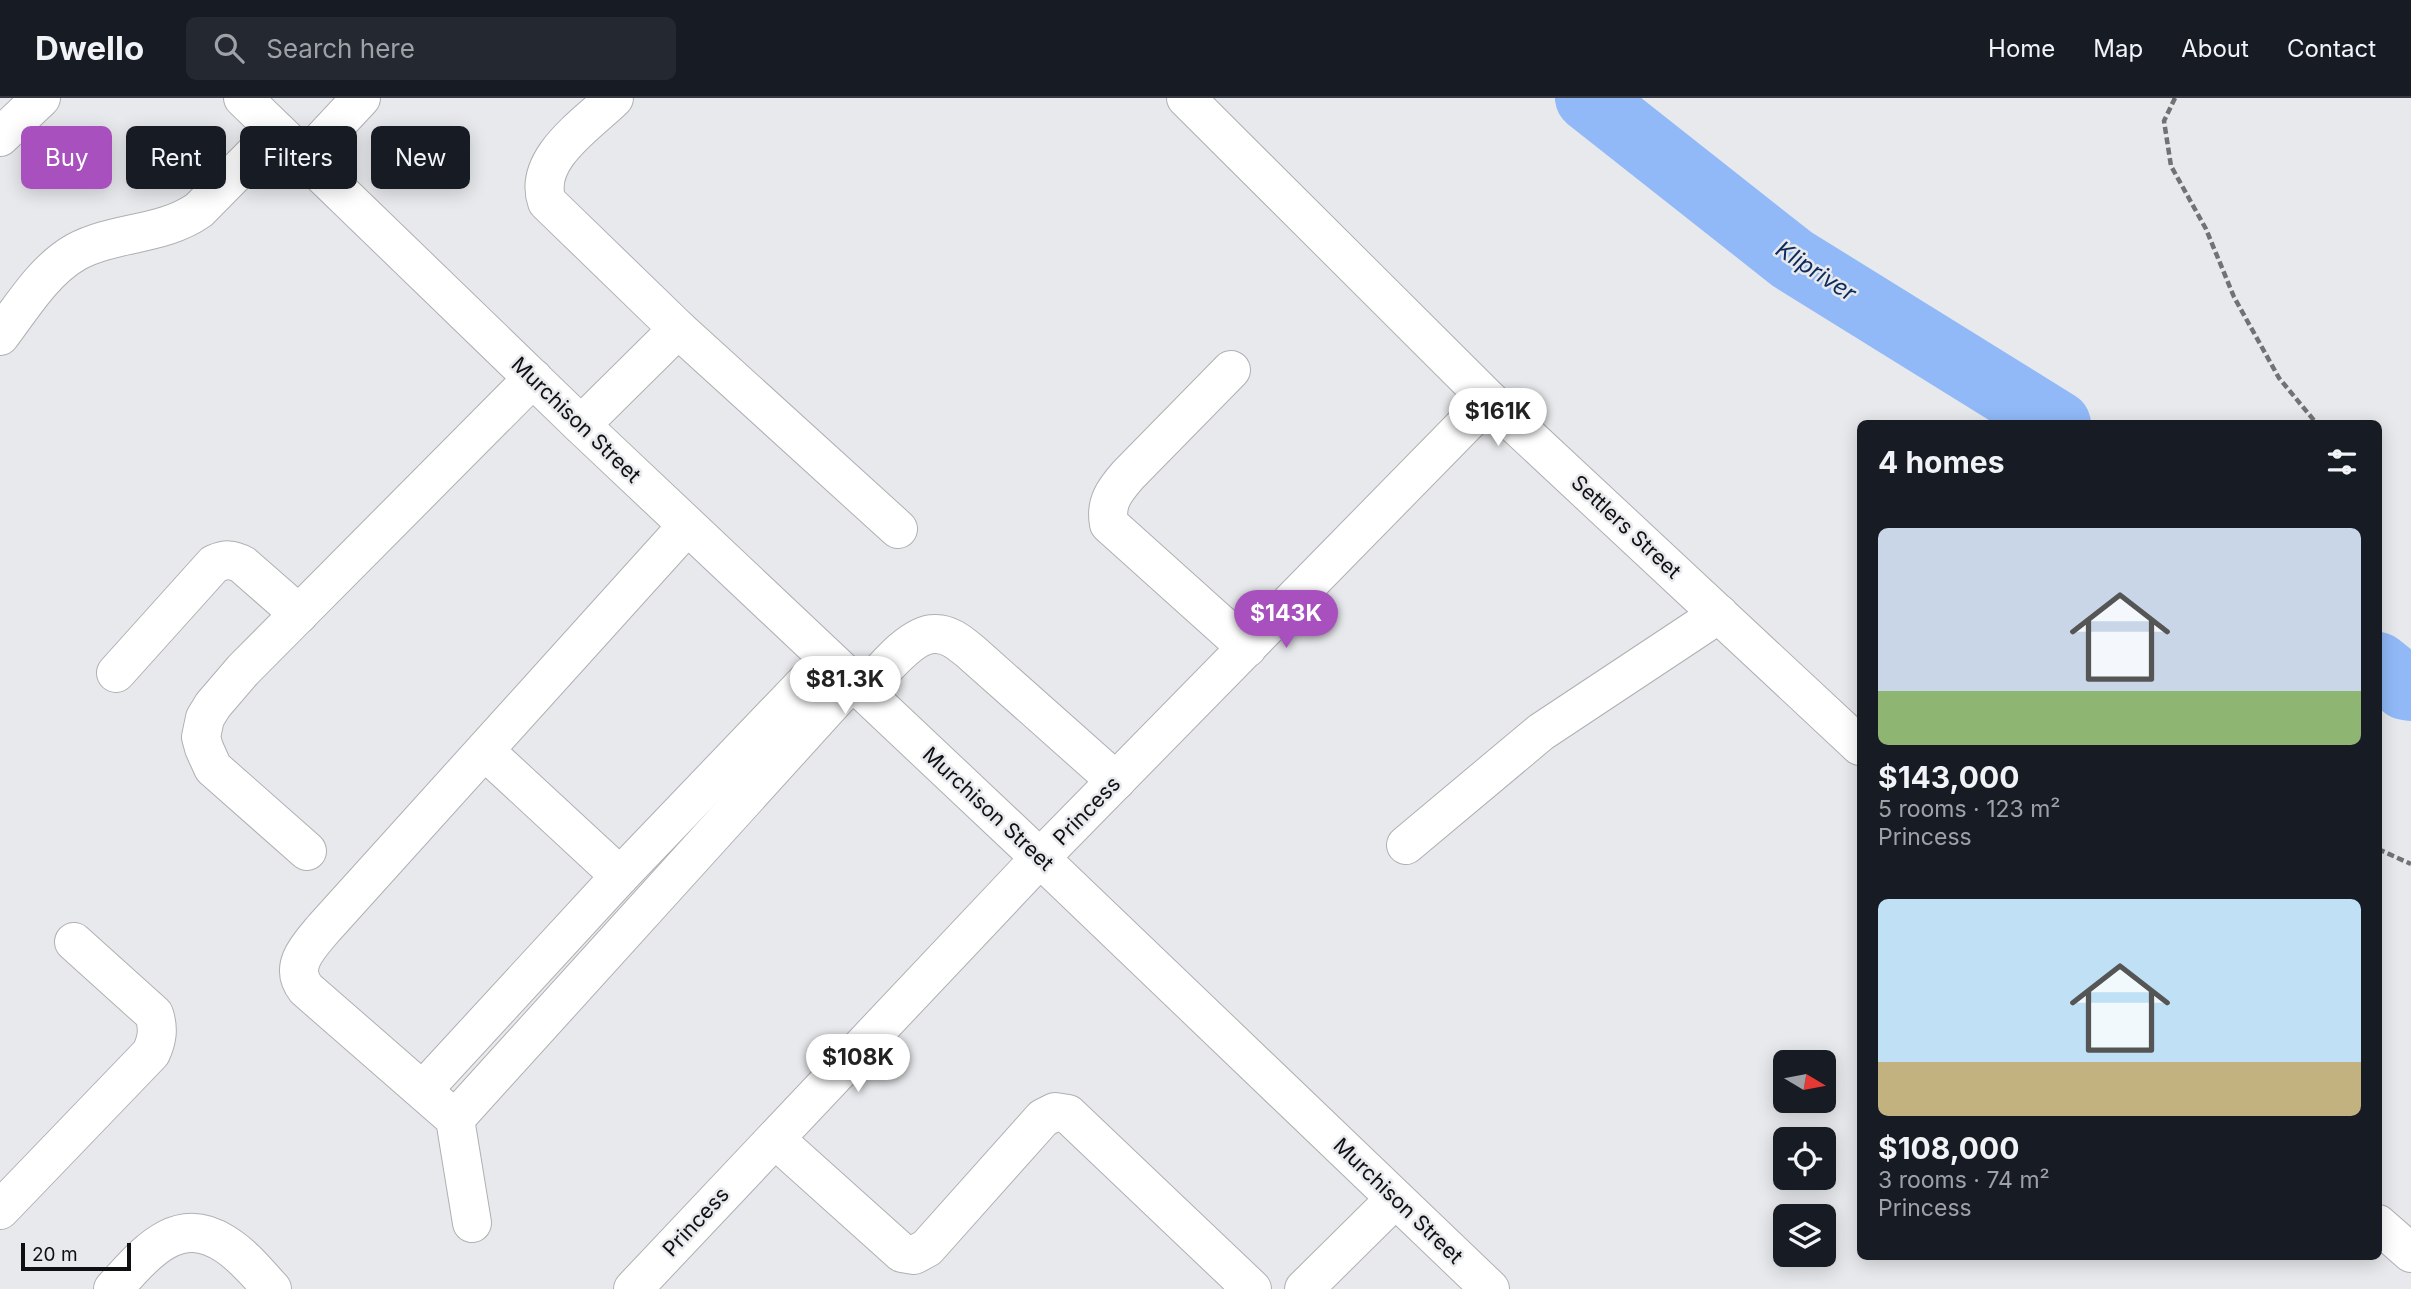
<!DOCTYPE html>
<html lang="en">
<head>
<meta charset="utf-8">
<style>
	:root { --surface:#171b24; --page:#242831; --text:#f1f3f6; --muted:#9ea1a6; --line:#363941; --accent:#a851be }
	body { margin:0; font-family:Inter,sans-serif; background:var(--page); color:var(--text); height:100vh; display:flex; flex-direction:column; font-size:26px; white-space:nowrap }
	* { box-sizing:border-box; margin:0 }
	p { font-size:23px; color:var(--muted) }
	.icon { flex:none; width:38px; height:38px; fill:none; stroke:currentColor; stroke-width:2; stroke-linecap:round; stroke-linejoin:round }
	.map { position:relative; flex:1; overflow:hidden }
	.drawer { position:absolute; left:1857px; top:322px; width:525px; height:840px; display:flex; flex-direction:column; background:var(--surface); border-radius:10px; box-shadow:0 4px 18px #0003 }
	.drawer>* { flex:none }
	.top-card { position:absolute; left:21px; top:28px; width:665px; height:63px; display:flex; gap:14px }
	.needle { width:46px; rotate:100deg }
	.controls { position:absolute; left:1773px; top:952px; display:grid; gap:14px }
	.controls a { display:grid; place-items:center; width:63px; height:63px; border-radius:10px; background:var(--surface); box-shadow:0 4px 18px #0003; font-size:35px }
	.scale { position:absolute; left:21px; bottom:18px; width:110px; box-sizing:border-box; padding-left:7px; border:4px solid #0f1011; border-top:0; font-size:19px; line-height:24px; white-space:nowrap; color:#0f1011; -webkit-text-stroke:5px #e7e9ec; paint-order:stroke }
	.price { position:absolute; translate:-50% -60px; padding:0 16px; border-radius:24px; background:#fff; color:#222; font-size:23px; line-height:46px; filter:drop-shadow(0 2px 4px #0008) }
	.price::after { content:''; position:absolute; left:50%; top:42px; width:21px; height:16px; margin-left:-10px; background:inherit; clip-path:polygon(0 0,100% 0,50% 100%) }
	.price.selected { background:var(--accent); color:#fff }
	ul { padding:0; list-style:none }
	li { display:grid; align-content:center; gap:14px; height:371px; padding:0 21px }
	li span { display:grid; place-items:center; height:217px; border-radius:10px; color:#555 }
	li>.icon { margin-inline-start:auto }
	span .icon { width:126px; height:126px; fill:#fffc; stroke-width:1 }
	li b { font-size:30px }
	h2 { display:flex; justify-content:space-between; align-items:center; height:84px; padding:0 21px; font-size:30px }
	.pill { padding:0 24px; border-radius:10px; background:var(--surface); box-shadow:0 4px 18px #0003; font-size:24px; line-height:63px }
	.pill.selected { background:var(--accent); color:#fff }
	header { display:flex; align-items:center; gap:42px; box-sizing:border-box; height:98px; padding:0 35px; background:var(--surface); border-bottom:2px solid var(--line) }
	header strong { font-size:33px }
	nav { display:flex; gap:38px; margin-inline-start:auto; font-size:24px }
	.search { width:490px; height:63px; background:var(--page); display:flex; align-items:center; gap:18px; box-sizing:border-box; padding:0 24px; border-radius:10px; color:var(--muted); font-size:26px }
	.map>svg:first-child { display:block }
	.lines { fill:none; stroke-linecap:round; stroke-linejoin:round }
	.river { stroke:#91b9f8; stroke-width:66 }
	.minor-casing { stroke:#aeb0b3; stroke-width:40 }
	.path { stroke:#717274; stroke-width:4.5; stroke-dasharray:7 3.5; stroke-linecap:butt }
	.minor { stroke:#fff; stroke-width:38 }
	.labels { text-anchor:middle; stroke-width:5; stroke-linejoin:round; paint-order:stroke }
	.street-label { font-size:21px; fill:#0f1011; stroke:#e7e9ec }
	.water-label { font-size:23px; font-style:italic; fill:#0c2b5b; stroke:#e7e9ec }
</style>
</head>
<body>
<header>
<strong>Dwello</strong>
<div class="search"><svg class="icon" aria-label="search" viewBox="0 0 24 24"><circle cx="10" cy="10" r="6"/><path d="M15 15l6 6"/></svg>Search here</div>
<nav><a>Home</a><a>Map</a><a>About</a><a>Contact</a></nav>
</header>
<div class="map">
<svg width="2411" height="1191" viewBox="0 0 2411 1191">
	<rect width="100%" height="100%" fill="#e7e9ec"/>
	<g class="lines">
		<g class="river">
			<path d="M1588,0L1792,161L2058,326"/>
			<path d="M2378,567L2405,589L2411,590"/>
		</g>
		<g class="minor-casing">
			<g id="minor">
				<path d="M243,0L581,327L1040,760L1490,1191"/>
				<path d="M614,0C588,26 532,61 547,104L678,231"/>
				<path d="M1186,0L1489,302L1860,648"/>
				<path d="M0,39L41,0"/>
				<path d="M306,59L361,0"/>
				<path d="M0,238C22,209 44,172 76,154C115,133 162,138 199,112L277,33"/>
				<path d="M1231,272L1128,377C1114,393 1105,405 1109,426L1247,550"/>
				<path d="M581,327L678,231L898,431"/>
				<path d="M116,575L214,466C226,461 232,461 243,467L299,516"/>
				<path d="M863,594C879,577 910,536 934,536C949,535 961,546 972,555L1116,683"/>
				<path d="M485,653L620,778"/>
				<path d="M1406,747L1541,634L1719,516"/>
				<path d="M307,753L213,670L204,650L201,639L205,620L213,607L243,572L533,280"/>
				<path d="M423,992L620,778L828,561"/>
				<path d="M455,1021L852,583"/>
				<path d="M775,1041L902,1155L914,1157L927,1150L1043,1020L1055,1014L1068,1016L1252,1191"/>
				<path d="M0,1112L151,955C157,942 159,931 154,916L74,844"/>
				<path d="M472,1125L455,1021L306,891C288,868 309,848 324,830L687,428"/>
				<path d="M2378,1126L2411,1155"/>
				<path d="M113,1191C144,1158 176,1114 225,1146C243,1157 258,1176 272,1191"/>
				<path d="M633,1191L1040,760L1489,302"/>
				<path d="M1304,1191L1395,1101"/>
			</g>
		</g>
		<g class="path">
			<path d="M2175,0L2164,23L2171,68L2206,131L2234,199L2279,280L2317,326"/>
			<path d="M2378,751L2411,766"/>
		</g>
		<use href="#minor" class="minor"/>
	</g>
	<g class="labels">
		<g class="street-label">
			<text transform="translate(576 322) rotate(44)" y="7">Murchison Street</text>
			<text transform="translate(1626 429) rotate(43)" y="7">Settlers Street</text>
			<text transform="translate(988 711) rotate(43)" y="7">Murchison Street</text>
			<text transform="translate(1087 713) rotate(-46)" y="7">Princess</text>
			<text transform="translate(1398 1103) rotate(44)" y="7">Murchison Street</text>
			<text transform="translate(696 1124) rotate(-47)" y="7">Princess</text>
		</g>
		<g class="water-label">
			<text transform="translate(1816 173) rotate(33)" y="8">Klipriver</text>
		</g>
	</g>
</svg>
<div class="controls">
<a><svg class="needle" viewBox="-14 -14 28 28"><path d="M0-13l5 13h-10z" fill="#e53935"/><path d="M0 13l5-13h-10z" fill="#9ea1a6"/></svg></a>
<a><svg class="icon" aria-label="locate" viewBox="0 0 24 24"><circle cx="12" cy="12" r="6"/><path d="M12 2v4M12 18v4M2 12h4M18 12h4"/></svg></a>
<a><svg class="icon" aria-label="layers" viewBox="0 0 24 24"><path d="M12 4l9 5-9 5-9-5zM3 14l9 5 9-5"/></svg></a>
</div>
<div class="scale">20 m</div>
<b class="price" style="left:1498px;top:350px">$161K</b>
<b class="price selected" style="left:1286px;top:552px">$143K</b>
<b class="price" style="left:845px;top:618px">$81.3K</b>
<b class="price" style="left:858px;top:996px">$108K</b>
<div class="top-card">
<a class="pill selected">Buy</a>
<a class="pill">Rent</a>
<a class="pill">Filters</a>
<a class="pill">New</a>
</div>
<section class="drawer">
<h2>4 homes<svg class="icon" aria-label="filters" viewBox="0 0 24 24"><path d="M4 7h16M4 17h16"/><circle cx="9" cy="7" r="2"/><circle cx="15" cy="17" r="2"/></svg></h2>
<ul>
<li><span style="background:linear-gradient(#c9d6e8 75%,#8fb573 0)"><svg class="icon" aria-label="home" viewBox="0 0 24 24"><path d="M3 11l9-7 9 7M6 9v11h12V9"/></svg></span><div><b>$143,000</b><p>5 rooms · 123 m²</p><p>Princess</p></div></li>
<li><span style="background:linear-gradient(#bfe0f5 75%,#c2b280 0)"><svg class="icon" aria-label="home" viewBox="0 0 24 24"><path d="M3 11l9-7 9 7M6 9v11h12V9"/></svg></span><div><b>$108,000</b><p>3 rooms · 74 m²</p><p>Princess</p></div></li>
</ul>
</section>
</div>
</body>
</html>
